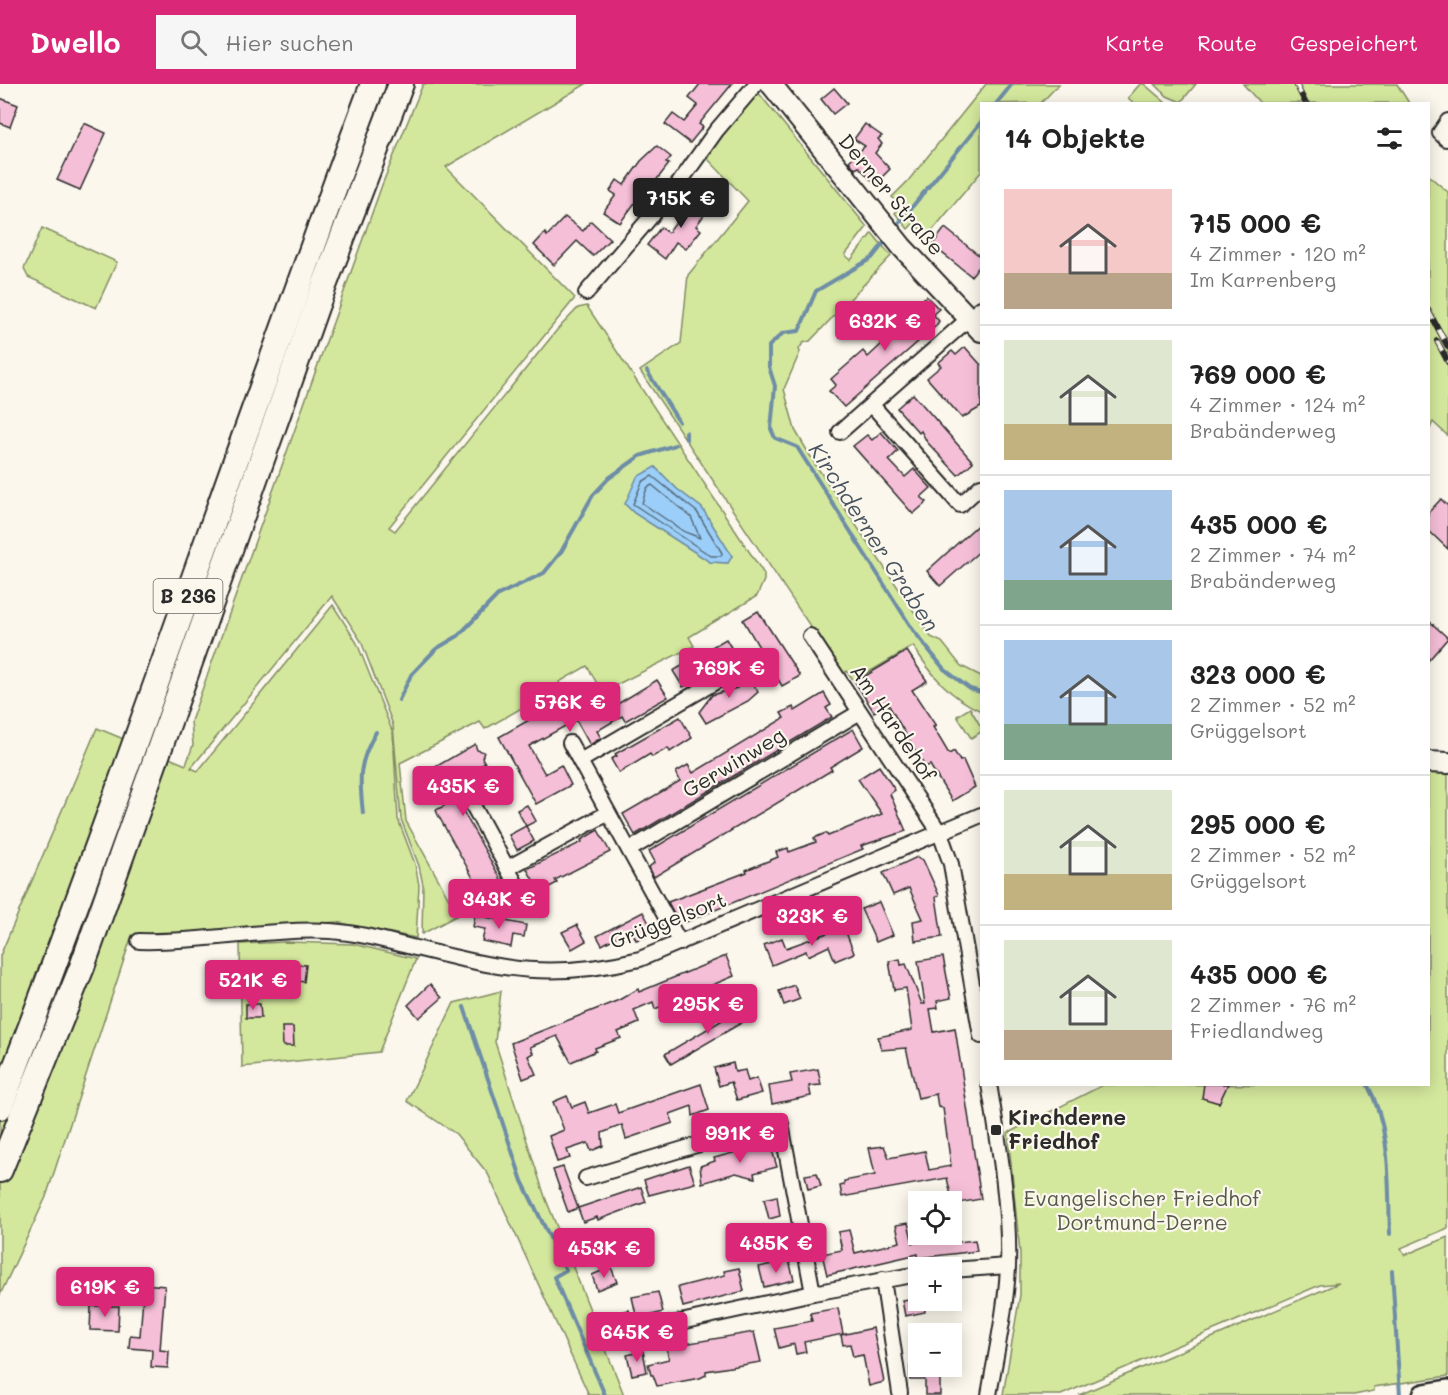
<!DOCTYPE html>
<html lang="de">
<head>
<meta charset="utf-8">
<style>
	:root { --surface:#fff; --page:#f6f6f6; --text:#222; --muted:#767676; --line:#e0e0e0; --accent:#db2777 }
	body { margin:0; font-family:Mali,sans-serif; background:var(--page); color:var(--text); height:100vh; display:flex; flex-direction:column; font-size:22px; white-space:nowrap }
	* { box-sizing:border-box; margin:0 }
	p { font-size:20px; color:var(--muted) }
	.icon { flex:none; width:33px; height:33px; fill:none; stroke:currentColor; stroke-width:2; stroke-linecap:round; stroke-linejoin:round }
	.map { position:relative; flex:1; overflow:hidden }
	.panel { position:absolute; left:980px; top:18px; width:450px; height:984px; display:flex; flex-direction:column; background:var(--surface); border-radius:0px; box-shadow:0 3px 15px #0003 }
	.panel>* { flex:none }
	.tools { position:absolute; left:908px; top:1107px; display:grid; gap:12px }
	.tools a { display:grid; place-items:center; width:54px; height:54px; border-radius:0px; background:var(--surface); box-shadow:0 3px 15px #0003; font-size:30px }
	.price { position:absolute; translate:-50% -51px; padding:0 14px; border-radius:6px; background:var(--accent); color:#fff; font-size:20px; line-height:39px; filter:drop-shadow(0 2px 3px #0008) }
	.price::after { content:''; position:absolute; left:50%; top:36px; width:18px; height:14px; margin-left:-9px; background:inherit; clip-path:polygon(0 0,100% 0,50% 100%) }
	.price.selected { background:#222; color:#fff }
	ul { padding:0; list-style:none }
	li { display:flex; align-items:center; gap:18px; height:150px; padding:0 24px }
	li+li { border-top:2px solid var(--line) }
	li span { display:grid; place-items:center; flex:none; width:168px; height:120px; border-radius:0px; color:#555 }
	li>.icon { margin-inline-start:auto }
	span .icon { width:72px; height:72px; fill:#fffc; stroke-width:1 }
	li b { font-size:26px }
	h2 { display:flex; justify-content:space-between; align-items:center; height:72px; padding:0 24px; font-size:26px }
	header { display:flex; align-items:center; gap:36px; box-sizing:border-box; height:84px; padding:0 30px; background:var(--accent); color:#fff }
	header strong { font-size:28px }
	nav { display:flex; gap:33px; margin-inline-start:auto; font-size:21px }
	.search { width:420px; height:54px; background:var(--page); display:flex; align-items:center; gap:15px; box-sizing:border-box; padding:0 21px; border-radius:0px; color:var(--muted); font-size:22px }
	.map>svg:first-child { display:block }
	.green { fill:#d4e89d; stroke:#808a64; stroke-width:1.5; fill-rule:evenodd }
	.water { fill:#9bcef8; stroke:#6e8da6; stroke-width:1.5 }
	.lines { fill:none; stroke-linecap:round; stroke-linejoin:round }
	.shore { stroke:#586c7d; stroke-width:1.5 }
	.stream { stroke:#6e8da6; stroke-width:4 }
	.building { fill:#f5bfd8; stroke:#2b2b2b; stroke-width:1.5 }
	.street-casing { stroke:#2b2b2b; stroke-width:18 }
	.secondary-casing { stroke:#2b2b2b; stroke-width:24 }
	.primary-casing { stroke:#2b2b2b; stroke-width:26 }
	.highway-casing { stroke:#2b2b2b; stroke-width:28 }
	.street { stroke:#fbf7ec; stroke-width:14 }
	.secondary { stroke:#fbf7ec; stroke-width:20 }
	.primary { stroke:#fbf7ec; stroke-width:21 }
	.highway { stroke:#fbf7ec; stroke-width:24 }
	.rail-casing { stroke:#2b2b2b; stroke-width:6 }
	.rail { stroke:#fbf7ec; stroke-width:4; stroke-dasharray:11; stroke-linecap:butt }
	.poi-dot { fill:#2b2b2b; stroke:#fbf7ec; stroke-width:2 }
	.labels { text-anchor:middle; stroke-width:4.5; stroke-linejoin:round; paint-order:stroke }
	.shield { fill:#fbf7ec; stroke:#696865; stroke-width:1.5 }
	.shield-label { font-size:20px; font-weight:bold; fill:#2b2b2b }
	.street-label { font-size:21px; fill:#2b2b2b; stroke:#fbf7ec }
	.poi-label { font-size:21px; font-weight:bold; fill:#2b2b2b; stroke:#fbf7ec; text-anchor:start }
	.park-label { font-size:21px; fill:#555a48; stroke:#fbf7ec }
	.water-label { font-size:22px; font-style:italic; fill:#47545e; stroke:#fbf7ec }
</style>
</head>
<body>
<header>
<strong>Dwello</strong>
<div class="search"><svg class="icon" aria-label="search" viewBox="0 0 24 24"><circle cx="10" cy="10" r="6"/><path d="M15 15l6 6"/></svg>Hier suchen</div>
<nav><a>Karte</a><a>Route</a><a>Gespeichert</a></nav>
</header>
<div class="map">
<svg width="1448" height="1311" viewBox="0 0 1448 1311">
	<rect width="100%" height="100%" fill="#fbf7ec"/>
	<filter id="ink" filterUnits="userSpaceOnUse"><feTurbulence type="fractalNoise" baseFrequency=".0167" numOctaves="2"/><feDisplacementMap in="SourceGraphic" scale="12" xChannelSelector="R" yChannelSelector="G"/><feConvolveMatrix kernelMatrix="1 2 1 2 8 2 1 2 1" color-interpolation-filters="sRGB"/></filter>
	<g filter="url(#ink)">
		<g class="green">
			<path d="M423,0H586L446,83L575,214L389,443L395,447L557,246L578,224L587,222L764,490V496L757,512L689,553L694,562L602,608L587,582L559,598L560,602L485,645L480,638L400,679L406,737L458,831L422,850L423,801L419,782L401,735L393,641L361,557L332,512L191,684L198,687L333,521L357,559L393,649L398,735L415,780L419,801L416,854L336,838L240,847L132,851L46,1113L0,1211V872L97,644L186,681L193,661L191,637L382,101ZM655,383L677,405L702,424L732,472L728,479L710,478L634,429L625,420Z"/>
			<path d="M986,0H1059L1041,19L981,20V88L926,154L915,138L908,145L895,129L901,122L892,113L908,97Z"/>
			<path d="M1140,0H1144L1166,19H1134L1128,14Z"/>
			<path d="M1155,0H1196L1181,18L1167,12Z"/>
			<path d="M1243,0H1397L1409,19H1260Z"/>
			<path d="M757,7L867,143L845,171L851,176L872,149L891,172L810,257L803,259L799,265L800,268L784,305L795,346L815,380L931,553L942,558L961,582L981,592V627C949,613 931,590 913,562L854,597L847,587L842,590L640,287L681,259L688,191L748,117L706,73L723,45Z"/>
			<path d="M1428,91L1448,108V352L1433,338L1428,349Z"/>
			<path d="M42,144L117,178L96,224L28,193L24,185Z"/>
			<path d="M970,624L981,643V648L971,654L957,632Z"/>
			<path d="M1428,689L1448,690V1144L1401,1164L1405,1171L1448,1153V1292L1374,1303V1307L1354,1311H1079L1339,1199L1320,1201L1061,1311H1003L1020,1211V1169L1008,1049L1103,1001L1428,1000Z"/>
			<path d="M286,858L353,860L416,875L379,968L242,983L240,860Z"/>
			<path d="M501,907L495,958L545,1113L624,1311H589L488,1090L456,1050L407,1017L454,919Z"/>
		</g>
		<path class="water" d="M655,383L677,405L702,424L732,472L728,479L710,478L634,429L625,420L637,393Z"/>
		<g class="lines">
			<g class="shore">
				<path d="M652,392L697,428L722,469L721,472H711L633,420L642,398Z"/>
				<path d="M652,401L691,433L700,454L683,447L642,419L647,404Z"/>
			</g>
			<g class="stream">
				<path d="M996,20L1012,0"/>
				<path d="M895,144L981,38"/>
				<path d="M887,155L872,174L816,207L799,247L783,249L769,262V283L775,302L771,345L775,354L797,363L913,546L944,585L970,605L981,608"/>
				<path d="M647,287L679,338"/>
				<path d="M686,355V348"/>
				<path d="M399,616L411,591L436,565L458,552L498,511L544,489L561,468L593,411L609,394L640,372L675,361"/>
				<path d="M363,729C359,694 358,679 376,648"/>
				<path d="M464,923L522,1097L566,1186L554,1193L605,1311"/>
				<path d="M1367,1000C1392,1045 1388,1100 1390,1150"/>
				<path d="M1392,1187L1400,1311"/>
			</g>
		</g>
		<g class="building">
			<path d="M700,0H732L699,40L703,43L690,59L665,40L673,30L684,38L698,21L689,14Z"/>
			<path d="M834,4L847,19L833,30L821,15Z"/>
			<path d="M0,14L18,21L10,43L0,39Z"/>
			<path d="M84,39L106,49L80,106L57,96Z"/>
			<path d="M865,40L882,52L878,55L882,60L875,69L890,85L875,100L859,83L855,85L849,77L865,62L854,55Z"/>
			<path d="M657,62L671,73L666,79L669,80L655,98L660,102L649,118L640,112L620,139L603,128L616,111L610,107L617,96L624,101L641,77Z"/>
			<path d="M697,112L711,122L696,142L701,146L686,165L676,158L665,175L647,161L661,143L668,149Z"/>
			<path d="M565,133L583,147L591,137L610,155L593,172L577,157L554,181L534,161L545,149L547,152Z"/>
			<path d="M945,144L981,173V180L971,192L932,161Z"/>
			<path d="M926,212L939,225L933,230L939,237L936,242L844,323L829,307L836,301L831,295L863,267L868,273L884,258L879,253Z"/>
			<path d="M965,263L981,281V323L962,334L927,294L941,282L938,279L952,267L956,271Z"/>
			<path d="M913,310L973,378L958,391L927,358L921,347L919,349L897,324Z"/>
			<path d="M881,348L898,367L889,376L905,393L914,385L931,404L921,413L927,418L913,430L853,362L867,351L872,356Z"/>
			<path d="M1441,415L1448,422V465L1428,446V429Z"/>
			<path d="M981,438V466L940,502L927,487Z"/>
			<path d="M758,527L800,592L782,602L743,536Z"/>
			<path d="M1428,536L1448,554L1428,577Z"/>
			<path d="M726,555L736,572L701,592L696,599L692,598L683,603L673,587L697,573L719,578L710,564Z"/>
			<path d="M907,567L927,597L912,606L936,642L933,643L949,670L954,667L960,677L963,676L975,703L952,717L930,681L925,683L888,620L874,628L855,598Z"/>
			<path d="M748,590L758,608L748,617L706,639L699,628L712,611L737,604L734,599Z"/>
			<path d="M657,596L668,613L625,637L622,632L597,647L601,654L590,661L576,636L529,662L545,690L561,681L571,701L536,720L499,653L575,610L579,616L597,605L606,619L612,616L616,621Z"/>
			<path d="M824,609L831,621L826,624L832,633L635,751L623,730L680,697L676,688L688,681L693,689L784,634L781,629L793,623L795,627Z"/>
			<path d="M680,633L692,654L670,668L668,664L652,673L650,670L619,689L611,675L617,672L615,670Z"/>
			<path d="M853,645L863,663L830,683L832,686L654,793L649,783L655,778L649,767Z"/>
			<path d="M475,660L477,666L484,668L482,674L485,679L448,700L503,799L482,810L438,731L436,726L444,722L425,689Z"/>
			<path d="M879,682L895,706L890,710L906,747L861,762L863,765L686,838L682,828L675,831L668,818L747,788L746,786L778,773L776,768L788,764L789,768L816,758L814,754L826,749L828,752L882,730L858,695Z"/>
			<path d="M527,721L536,737L526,742L534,757L517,766L509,751L526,742L517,726Z"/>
			<path d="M598,746L610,768L555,796L557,799L540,808L527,785L582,758L581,756Z"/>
			<path d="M917,773L923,776L939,811L936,813L942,853L915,857L913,837L923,835L909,804L893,811L883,789Z"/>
			<path d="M879,818L893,851L876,858L861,825Z"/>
			<path d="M643,828L655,850L636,856L633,849L620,856L618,852L602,861L597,852Z"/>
			<path d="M475,831L526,841L524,853L513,851L511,863L482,857L485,845L473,843Z"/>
			<path d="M577,841L586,857L572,865L562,848Z"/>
			<path d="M844,843L854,869L835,877L829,862L808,872L806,867L772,881L764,861L782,854L786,864Z"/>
			<path d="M726,872L734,892L655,925L653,918L634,926L639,939L618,948L621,954L595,964L596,967L571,978L557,952L530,963L533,969L528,972L536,990L523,995L511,959L619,916L638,905L639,908Z"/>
			<path d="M943,873L951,914L937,917L938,924L930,925L934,948L955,944L981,1115L953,1120L947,1094L842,1113L840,1102L844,1101V1097L875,1091L869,1064L884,1062L889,1074L925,1067L929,1086L951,1082L943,1024L938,1023L936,1010L918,1014L906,964L881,966L878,953L912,946L906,904L894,906L889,877L900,875L901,881L906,880L922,920H925L918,877Z"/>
			<path d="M293,880L306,881L304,898L291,896Z"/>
			<path d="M430,900L442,914L419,934L408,921Z"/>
			<path d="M794,901L800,915L784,921L779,907Z"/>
			<path d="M246,920H260L261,934H246Z"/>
			<path d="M746,922L750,934L671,980L665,970Z"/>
			<path d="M282,943H293L294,962H283Z"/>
			<path d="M733,979L735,988L745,986L748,997L757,994L762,1009L737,1016L731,998L719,1002L714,984Z"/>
			<path d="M818,985L821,1001L809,1002L811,1012L772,1020L769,1002L792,998L790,990Z"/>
			<path d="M701,1000L709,1026L693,1032L692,1022L670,1030L673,1039L626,1055L622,1041L602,1049L603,1062L591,1067L588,1059L567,1066L570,1074L557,1078L549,1052L564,1046L553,1018L567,1012L572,1023L585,1018L589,1029L615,1020L618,1029Z"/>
			<path d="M1204,1000H1228L1219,1019L1202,1014Z"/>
			<path d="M770,1059L777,1083L754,1089L755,1094L736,1089L702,1099L700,1082L715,1077L714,1074Z"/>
			<path d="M689,1081L695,1099L649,1111L644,1096Z"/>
			<path d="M563,1083L578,1124L641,1103L646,1118L598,1136L597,1133L583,1138L578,1124L568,1128L553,1086Z"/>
			<path d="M817,1089L821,1102L808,1105L805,1091Z"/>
			<path d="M777,1112L780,1132L769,1135L764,1115Z"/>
			<path d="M908,1139L913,1159L957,1154L958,1158L975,1156L977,1167L918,1174V1170L827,1191L822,1170L842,1166L838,1148L849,1146L855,1169L900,1158L896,1141Z"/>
			<path d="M789,1176L794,1196L764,1203L759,1183Z"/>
			<path d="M611,1183L617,1198L597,1206L592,1191Z"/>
			<path d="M739,1184L744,1207L683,1223L678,1203L725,1191L724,1187Z"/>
			<path d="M144,1200L165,1202L160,1266L169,1267L168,1284L151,1283L152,1266L129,1264L130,1251L140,1252Z"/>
			<path d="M658,1208L663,1228L637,1235L632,1213Z"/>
			<path d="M918,1214V1216H924L925,1228L905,1232L902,1216Z"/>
			<path d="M91,1222H119L118,1247L90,1246Z"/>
			<path d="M838,1224L843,1250L804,1258L806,1268L796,1270L794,1260L779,1264L774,1244L812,1237L810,1229Z"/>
			<path d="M629,1226L633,1245L617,1248L613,1230Z"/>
			<path d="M873,1244L884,1298L869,1302L863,1271L853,1273L850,1260L843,1261L841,1251Z"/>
			<path d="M754,1248L761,1278L706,1287V1291L700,1294L657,1302L653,1291H651L648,1280L669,1275L666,1263Z"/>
			<path d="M643,1267L647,1288L632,1291L627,1271Z"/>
			<path d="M910,1282H940V1311H925V1296H910Z"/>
		</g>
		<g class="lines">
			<g class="street-casing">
				<g id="street">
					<path d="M1446,55L1440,49L1448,37"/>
					<path d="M586,209L677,102L716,47L756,0"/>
					<path d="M872,321L960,421L981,402"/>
					<path d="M840,348L981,224"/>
					<path d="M810,552L940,749L951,780L981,952"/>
					<path d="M570,659L680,859"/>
					<path d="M580,677L751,577"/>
					<path d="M464,705L518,804"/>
					<path d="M629,766L860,628"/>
					<path d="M508,784L608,729"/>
					<path d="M139,857C203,859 266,844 330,847C361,849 390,858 420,865C505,886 552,896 640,875L981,731"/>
					<path d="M586,1094L730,1051L781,1040L813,1209"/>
					<path d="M951,1186L1008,1182"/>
					<path d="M883,1195L900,1309"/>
					<path d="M649,1245L813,1209L918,1190"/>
					<path d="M989,1311C996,1269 1006,1226 1008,1183C1010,1122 999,1061 989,1000"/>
				</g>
			</g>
			<g class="secondary-casing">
				<g id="secondary">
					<path d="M771,0L902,163L981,247"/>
					<path d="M1428,678L1448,679"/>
				</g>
			</g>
			<g class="primary-casing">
				<path id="primary" d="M1424,1311L1448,1307"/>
			</g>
			<g class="highway-casing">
				<g id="highway">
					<path d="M0,1023C131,684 245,339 373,0"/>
					<path d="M0,1086L82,883L316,223L401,0"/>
				</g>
			</g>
			<use href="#street" class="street"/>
			<use href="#secondary" class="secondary"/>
			<use href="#primary" class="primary"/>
			<use href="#highway" class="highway"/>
			<g class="rail-casing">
				<g id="rail">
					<path d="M1296,0L1306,20"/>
					<path d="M1428,226L1448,263"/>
					<path d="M1437,257L1448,278"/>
				</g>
			</g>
			<use href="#rail" class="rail"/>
		</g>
	</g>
	<rect class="poi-dot" x="990" y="1040" width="12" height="12" rx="3"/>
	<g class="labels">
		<rect class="shield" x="153.5" y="495" width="69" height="34" rx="4.5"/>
		<g class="shield-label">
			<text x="188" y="519">B 236</text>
		</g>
		<g class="street-label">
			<text transform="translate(891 111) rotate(50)" y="7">Derner Straße</text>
			<text transform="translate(893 639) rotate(56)" y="7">Am Hardehof</text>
			<text transform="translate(734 679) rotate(-31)" y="7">Gerwinweg</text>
			<text transform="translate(668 837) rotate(-21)" y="7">Grüggelsort</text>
		</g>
		<g class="poi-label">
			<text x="1008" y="1041">Kirchderne<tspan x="1008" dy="24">Friedhof</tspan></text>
		</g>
		<g class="park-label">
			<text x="1142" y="1122">Evangelischer Friedhof<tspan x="1142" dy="24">Dortmund-Derne</tspan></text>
		</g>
		<g class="water-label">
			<text transform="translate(874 453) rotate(57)" y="8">Kirchderner Graben</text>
		</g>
	</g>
</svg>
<div class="tools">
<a><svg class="icon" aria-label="locate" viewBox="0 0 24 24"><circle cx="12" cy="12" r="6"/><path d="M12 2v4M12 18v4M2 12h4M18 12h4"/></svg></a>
<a>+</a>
<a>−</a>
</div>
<b class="price selected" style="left:681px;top:145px">715K €</b>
<b class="price" style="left:885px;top:268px">632K €</b>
<b class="price" style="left:729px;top:615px">769K €</b>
<b class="price" style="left:570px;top:649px">576K €</b>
<b class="price" style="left:463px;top:733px">435K €</b>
<b class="price" style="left:499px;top:846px">343K €</b>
<b class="price" style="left:812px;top:863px">323K €</b>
<b class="price" style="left:253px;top:927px">521K €</b>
<b class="price" style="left:708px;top:951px">295K €</b>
<b class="price" style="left:740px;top:1080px">991K €</b>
<b class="price" style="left:776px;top:1190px">435K €</b>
<b class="price" style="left:604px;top:1195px">453K €</b>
<b class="price" style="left:105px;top:1234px">619K €</b>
<b class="price" style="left:637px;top:1279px">645K €</b>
<section class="panel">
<h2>14 Objekte<svg class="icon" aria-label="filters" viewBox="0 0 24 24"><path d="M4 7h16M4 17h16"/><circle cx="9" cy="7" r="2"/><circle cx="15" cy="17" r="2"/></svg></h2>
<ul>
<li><span style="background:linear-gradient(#f6c9c9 70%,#b9a48a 0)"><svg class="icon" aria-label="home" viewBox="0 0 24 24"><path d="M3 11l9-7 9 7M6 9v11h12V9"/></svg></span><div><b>715 000 €</b><p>4 Zimmer · 120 m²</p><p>Im Karrenberg</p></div></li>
<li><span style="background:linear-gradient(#dfe7d0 70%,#c2b280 0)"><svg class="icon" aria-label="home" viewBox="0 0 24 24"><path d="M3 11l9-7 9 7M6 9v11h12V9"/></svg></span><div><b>769 000 €</b><p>4 Zimmer · 124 m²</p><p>Brabänderweg</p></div></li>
<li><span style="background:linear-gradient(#a9c7e8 75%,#7fa58c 0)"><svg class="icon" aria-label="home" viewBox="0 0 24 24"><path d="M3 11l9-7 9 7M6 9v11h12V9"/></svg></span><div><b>435 000 €</b><p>2 Zimmer · 74 m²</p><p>Brabänderweg</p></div></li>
<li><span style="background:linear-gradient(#a9c7e8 70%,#7fa58c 0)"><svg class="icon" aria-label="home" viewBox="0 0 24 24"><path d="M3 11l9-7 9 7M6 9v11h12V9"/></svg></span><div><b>323 000 €</b><p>2 Zimmer · 52 m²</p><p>Grüggelsort</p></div></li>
<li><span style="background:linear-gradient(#dfe7d0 70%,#c2b280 0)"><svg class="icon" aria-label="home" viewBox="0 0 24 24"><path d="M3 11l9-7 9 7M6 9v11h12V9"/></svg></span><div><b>295 000 €</b><p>2 Zimmer · 52 m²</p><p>Grüggelsort</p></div></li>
<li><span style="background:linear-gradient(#dfe7d0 75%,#b9a48a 0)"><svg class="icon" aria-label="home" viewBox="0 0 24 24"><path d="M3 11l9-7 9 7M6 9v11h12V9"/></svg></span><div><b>435 000 €</b><p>2 Zimmer · 76 m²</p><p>Friedlandweg</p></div></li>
</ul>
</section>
</div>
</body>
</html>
